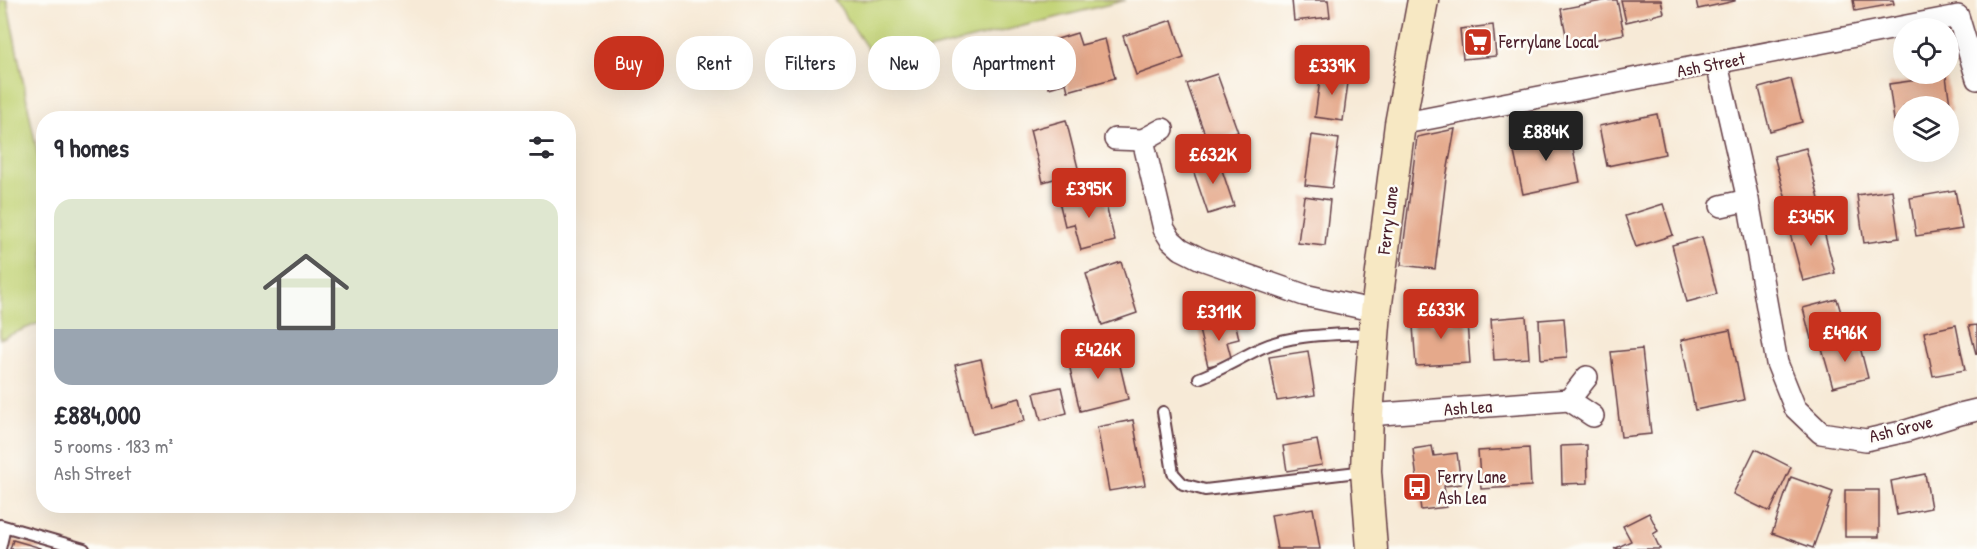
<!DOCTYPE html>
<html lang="en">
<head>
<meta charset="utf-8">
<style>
	:root { --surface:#fff; --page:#f2f2f3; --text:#2b2b33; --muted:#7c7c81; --accent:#c8321e }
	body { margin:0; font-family:"Patrick Hand",sans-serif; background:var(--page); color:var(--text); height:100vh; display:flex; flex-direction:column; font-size:22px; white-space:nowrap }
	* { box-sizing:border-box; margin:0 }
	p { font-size:20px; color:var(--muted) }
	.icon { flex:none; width:33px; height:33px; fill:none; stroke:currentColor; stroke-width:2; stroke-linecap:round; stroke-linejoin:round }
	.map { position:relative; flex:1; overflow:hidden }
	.details { position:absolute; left:36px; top:111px; width:540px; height:402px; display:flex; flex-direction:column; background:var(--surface); border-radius:24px; box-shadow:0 6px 24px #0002 }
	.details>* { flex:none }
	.hud { position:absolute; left:594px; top:36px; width:570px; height:54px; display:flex; gap:12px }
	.fabs { position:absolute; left:1893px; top:18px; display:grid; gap:12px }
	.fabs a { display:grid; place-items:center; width:66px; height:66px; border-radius:50%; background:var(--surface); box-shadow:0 6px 24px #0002; font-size:30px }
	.price { position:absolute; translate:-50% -51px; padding:0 14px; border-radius:6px; background:var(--accent); color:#fff; font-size:20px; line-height:39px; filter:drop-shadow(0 2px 3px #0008) }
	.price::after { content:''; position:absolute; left:50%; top:36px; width:18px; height:14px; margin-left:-9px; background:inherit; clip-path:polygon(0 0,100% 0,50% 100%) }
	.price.active { background:#222; color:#fff }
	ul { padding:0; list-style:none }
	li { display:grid; align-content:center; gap:12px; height:318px; padding:0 18px }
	li span { display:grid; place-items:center; height:186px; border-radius:18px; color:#555 }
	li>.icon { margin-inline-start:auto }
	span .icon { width:108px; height:108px; fill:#fffc; stroke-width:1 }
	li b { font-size:26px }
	h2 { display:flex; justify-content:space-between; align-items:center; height:72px; padding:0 18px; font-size:26px }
	.pill { padding:0 21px; border-radius:24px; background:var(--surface); box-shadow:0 6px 24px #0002; font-size:21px; line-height:54px }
	.pill.active { background:var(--accent); color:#fff }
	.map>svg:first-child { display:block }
	.green { fill:#c2d376; stroke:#867950; stroke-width:1.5 }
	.building { fill:#e5a98b }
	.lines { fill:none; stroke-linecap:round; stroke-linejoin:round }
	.lane-casing { stroke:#643d45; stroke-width:14 }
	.street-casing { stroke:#643d45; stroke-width:24 }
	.secondary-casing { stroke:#643d45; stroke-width:33 }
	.lane { stroke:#fff; stroke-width:10 }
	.street { stroke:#fff; stroke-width:21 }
	.secondary { stroke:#f7e8c3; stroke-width:30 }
	.labels { text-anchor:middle; stroke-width:5; stroke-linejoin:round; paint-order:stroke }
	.poi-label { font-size:18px; fill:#4a1f2b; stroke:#fdfcf7; text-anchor:start }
	.street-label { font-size:18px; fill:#4a1f2b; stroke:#fdfcf7 }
</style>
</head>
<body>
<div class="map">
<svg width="1977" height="549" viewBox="0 0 1977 549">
	<rect width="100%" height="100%" fill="#fdfcf7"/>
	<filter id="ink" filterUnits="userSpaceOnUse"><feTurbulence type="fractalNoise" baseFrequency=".0167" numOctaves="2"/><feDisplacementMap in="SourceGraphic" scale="12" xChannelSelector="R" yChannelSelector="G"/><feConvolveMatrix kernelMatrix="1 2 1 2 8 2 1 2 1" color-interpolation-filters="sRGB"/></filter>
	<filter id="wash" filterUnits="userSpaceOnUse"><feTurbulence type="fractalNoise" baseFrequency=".008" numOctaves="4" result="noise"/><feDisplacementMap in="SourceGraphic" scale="24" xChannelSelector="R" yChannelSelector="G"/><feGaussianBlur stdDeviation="1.35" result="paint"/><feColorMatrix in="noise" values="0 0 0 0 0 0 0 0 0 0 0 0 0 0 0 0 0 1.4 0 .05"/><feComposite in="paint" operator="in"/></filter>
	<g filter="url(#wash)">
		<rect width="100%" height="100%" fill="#f7ead7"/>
		<g class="green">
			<path d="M0,0H7L43,182L44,321L0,339Z"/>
			<path d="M835,0H1126L877,63Z"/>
		</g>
		<g id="blocks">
			<g class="building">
				<path d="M1292,0H1328L1330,17L1294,21Z"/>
				<path d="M1607,0H1617L1624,34L1568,45L1561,9Z"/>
				<path d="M1621,0H1661L1664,13L1626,22Z"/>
				<path d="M1696,0H1735V1L1698,9Z"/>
				<path d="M1853,0H1893L1894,4L1855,11Z"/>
				<path d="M1172,20L1184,58L1136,75L1123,36Z"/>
				<path d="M1493,25L1496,56L1463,59L1460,29Z"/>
				<path d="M1077,33L1081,45L1105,39L1115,78L1068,91L1066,83L1049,88L1040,54L1057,50L1054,40Z"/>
				<path d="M1321,72L1349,75L1343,121L1315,117Z"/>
				<path d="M1217,74L1238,132L1208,143L1187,84Z"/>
				<path d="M1946,76L1951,112H1948V106H1904V118L1894,120L1889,84Z"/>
				<path d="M1791,79L1802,122L1770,131L1759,88Z"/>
				<path d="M1657,114L1665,154L1607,166L1599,126Z"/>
				<path d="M1066,120L1079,172L1043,182L1030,130Z"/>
				<path d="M1455,129L1446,178L1435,269L1401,265L1417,137Z"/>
				<path d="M1569,131L1580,182L1523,194L1512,143Z"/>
				<path d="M1312,135L1339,139L1332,188L1305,185Z"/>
				<path d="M1806,148L1819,199L1788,207L1774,156Z"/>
				<path d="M1217,155L1234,206L1208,214L1191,164Z"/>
				<path d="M1102,190L1115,241L1081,250L1074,224L1065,226L1059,201Z"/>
				<path d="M1892,190L1899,238L1864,243L1857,195Z"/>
				<path d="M1955,190L1962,229L1916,236L1910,198Z"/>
				<path d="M1304,196L1330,200L1325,246L1298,243Z"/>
				<path d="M1663,204L1673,235L1636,247L1625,216Z"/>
				<path d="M1819,213L1835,273L1803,281L1787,222Z"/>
				<path d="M1702,237L1717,294L1687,302L1672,245Z"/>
				<path d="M1121,262L1137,313L1102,325L1086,274Z"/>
				<path d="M1837,299L1846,330L1811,339L1803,308Z"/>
				<path d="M1466,309L1470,363L1416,366L1412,313L1429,312L1430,325L1454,323V310Z"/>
				<path d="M1526,316L1529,358L1494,360L1491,319Z"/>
				<path d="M1564,318L1567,357L1541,359L1539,320Z"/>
				<path d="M1235,321L1239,339L1227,342L1232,361L1208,366L1199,330Z"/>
				<path d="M1956,325L1965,370L1933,376L1924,332Z"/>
				<path d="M1977,325V354H1976L1969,326Z"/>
				<path d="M1730,330L1744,400L1695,410L1681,340Z"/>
				<path d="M1858,339L1868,378L1833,387L1822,349Z"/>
				<path d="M1116,349L1128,399L1080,411L1068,360Z"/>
				<path d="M1642,349L1651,434L1621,437L1611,352Z"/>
				<path d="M1308,351L1315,395L1277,401L1269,357Z"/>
				<path d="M981,359L992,405L1020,398L1025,421L972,434L955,365Z"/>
				<path d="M1061,387L1067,413L1041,420L1034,393Z"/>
				<path d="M1133,420L1145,485L1109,491L1097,427Z"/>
				<path d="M1317,440L1322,465L1287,471L1283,446Z"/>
				<path d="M1587,445L1588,483L1562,484L1561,446Z"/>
				<path d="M1432,446L1434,456L1457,453L1461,484L1444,486L1447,507L1421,510L1413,449Z"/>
				<path d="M1529,448L1531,486L1481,489L1478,451Z"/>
				<path d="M1755,449L1791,467L1770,512L1733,494Z"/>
				<path d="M1925,474L1931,508L1897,515L1891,481Z"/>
				<path d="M1791,477L1833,492L1813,548L1772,533Z"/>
				<rect x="1845" y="490" width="34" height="47"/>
				<path d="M1313,508L1320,549H1277L1271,515Z"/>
				<path d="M1649,513L1658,531L1653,534L1660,549H1614L1631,541L1623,526Z"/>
				<path d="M13,540L41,548V549H10Z"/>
			</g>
		</g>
	</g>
	<g filter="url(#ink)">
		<use href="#blocks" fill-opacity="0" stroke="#643d45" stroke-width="1.5"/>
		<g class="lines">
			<g class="lane-casing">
				<g id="lane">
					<path d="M1199,378C1221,370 1240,358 1261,348C1294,333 1336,335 1371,333"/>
					<path d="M1163,412L1173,473L1183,484L1205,490L1366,471"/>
					<path d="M0,525L84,549"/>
					<path d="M0,549L5,527"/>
				</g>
			</g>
			<g class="street-casing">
				<g id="street">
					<path d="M1717,64L1748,200L1777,363L1795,408L1821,433L1866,440L1906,431L1960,414L1977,410"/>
					<path d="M1400,124L1958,16L1977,79"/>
					<path d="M1115,139L1143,140L1163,129"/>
					<path d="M1143,140L1164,229L1171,240L1181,249L1201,259L1304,295L1376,311"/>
					<path d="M1721,206L1748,200"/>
					<path d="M1587,377L1569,400L1593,416"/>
					<path d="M1368,415L1569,400"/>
				</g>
			</g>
			<g class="secondary-casing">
				<path id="secondary" d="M1372,549L1366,471L1368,415L1376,311L1400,124L1423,0"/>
			</g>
			<use href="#lane" class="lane"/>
			<use href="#street" class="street"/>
			<use href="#secondary" class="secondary"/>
		</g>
	</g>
	<defs>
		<g id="supermarket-square" transform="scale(1.5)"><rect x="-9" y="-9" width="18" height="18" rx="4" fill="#c8321e" stroke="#fdfcf7"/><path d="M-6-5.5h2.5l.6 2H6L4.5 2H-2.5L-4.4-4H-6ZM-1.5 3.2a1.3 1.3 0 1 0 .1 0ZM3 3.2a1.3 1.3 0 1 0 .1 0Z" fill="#fff"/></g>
		<g id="bus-square" transform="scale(1.5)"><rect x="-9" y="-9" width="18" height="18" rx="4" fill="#c8321e" stroke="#fdfcf7"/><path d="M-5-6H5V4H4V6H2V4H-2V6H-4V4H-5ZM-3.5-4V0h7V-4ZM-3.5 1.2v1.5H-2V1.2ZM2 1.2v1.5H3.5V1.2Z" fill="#fff"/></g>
	</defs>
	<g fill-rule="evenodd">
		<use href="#supermarket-square" x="1478" y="42"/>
		<use href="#bus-square" x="1417" y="487"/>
	</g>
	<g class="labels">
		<g class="poi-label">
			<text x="1499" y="48">Ferrylane Local</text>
			<text x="1438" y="483">Ferry Lane<tspan x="1438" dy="21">Ash Lea</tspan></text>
		</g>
		<g class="street-label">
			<text transform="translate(1711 65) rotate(-11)" y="6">Ash Street</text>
			<text transform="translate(1388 220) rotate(-83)" y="6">Ferry Lane</text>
			<text transform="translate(1468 408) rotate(-4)" y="6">Ash Lea</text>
			<text transform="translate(1901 429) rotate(-14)" y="6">Ash Grove</text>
		</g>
	</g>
</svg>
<div class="fabs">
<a><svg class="icon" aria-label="locate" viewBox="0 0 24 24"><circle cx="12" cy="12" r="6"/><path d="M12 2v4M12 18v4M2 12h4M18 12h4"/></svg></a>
<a><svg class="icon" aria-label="layers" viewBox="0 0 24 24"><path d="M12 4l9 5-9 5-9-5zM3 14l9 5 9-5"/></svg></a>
</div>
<b class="price" style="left:1332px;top:96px">£339K</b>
<b class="price active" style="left:1546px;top:162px">£884K</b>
<b class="price" style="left:1213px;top:185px">£632K</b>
<b class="price" style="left:1089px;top:219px">£395K</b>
<b class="price" style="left:1811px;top:247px">£345K</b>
<b class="price" style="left:1441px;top:340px">£633K</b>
<b class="price" style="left:1219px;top:342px">£311K</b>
<b class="price" style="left:1845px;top:363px">£496K</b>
<b class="price" style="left:1098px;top:380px">£426K</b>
<div class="hud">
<a class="pill active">Buy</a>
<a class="pill">Rent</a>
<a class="pill">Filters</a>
<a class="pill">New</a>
<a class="pill">Apartment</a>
</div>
<section class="details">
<h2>9 homes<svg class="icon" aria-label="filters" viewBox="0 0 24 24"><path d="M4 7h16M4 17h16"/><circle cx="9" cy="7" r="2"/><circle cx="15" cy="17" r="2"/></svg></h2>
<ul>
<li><span style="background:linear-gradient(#dfe7d0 70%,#9aa5b1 0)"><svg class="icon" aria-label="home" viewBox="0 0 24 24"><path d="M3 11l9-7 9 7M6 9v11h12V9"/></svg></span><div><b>£884,000</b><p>5 rooms · 183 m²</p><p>Ash Street</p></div></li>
</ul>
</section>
</div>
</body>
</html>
